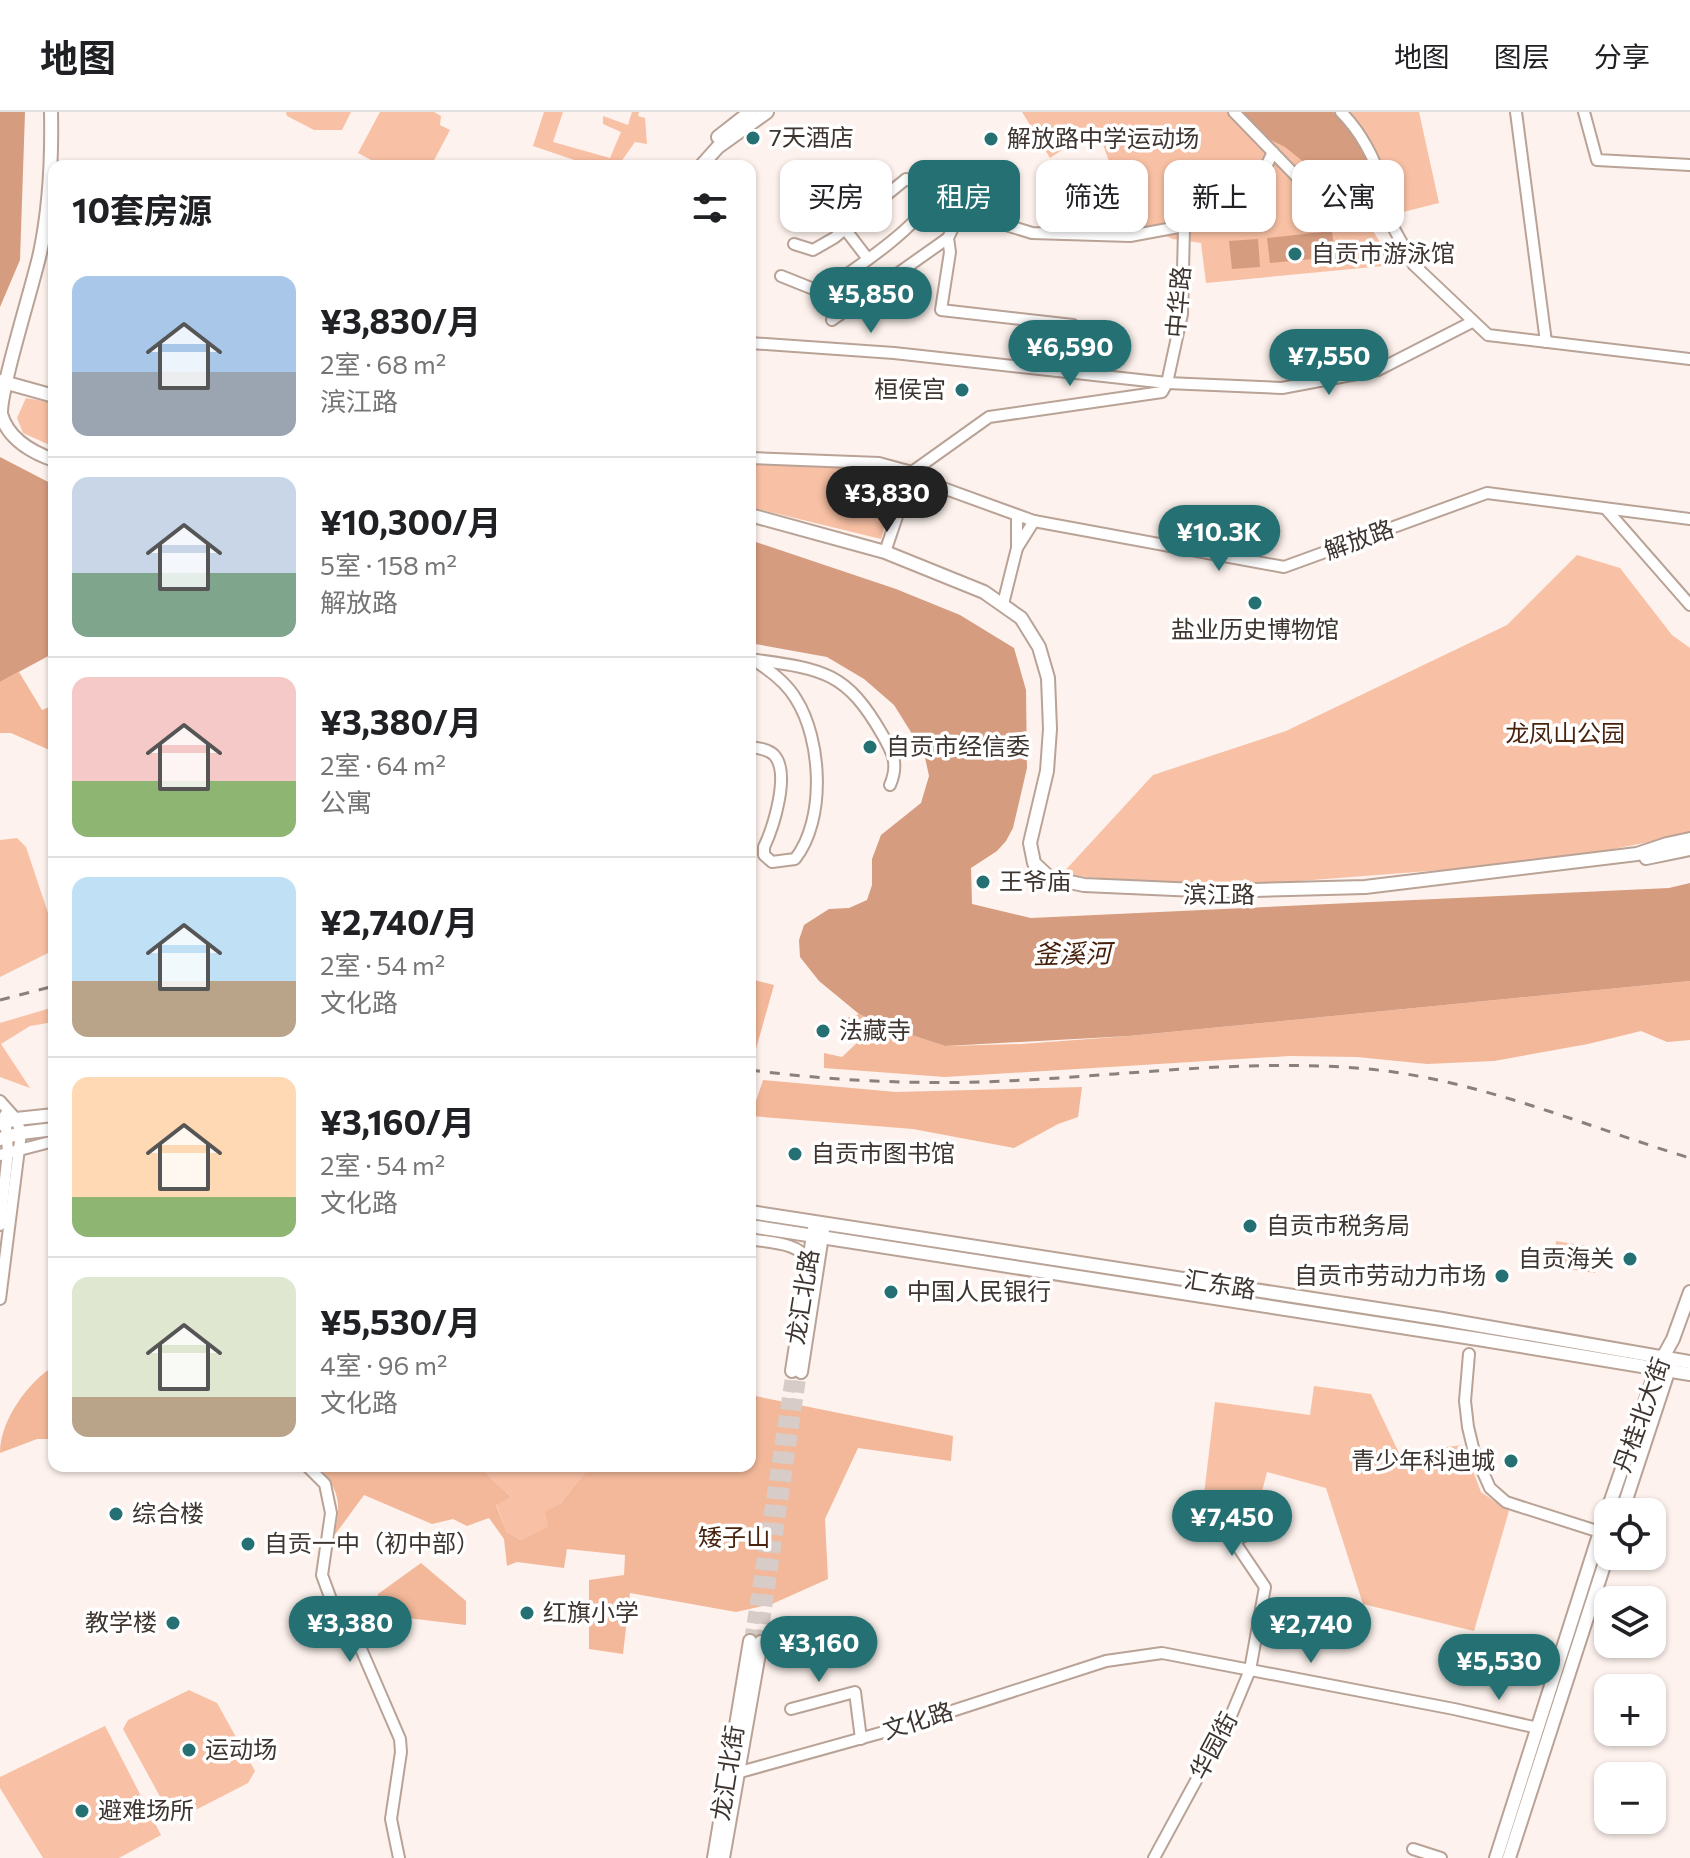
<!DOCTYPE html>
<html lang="zh">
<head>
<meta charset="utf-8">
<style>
	:root { --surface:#fff; --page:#f2f2f2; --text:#202124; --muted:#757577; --line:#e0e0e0; --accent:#257073 }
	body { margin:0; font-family:Commissioner,"Noto Sans SC",sans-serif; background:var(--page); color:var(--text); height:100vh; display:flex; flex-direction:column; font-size:30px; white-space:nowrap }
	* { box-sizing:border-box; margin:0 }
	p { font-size:26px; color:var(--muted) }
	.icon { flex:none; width:44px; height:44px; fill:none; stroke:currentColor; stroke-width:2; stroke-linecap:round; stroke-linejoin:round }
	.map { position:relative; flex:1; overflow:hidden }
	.side { position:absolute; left:48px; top:48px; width:708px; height:1312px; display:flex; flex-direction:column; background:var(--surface); border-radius:16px; box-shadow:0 2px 6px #0004 }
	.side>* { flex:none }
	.hud { position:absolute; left:780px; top:48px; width:760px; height:72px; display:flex; gap:16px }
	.buttons { position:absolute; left:1594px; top:1386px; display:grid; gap:16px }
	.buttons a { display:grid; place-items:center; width:72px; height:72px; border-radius:16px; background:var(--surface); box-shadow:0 2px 6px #0004; font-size:40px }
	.price { position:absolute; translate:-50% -68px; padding:0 18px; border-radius:28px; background:var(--accent); color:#fff; font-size:26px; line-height:52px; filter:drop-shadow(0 2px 4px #0008) }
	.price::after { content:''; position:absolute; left:50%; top:48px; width:24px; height:18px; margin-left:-12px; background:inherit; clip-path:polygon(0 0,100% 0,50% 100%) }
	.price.active { background:#222; color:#fff }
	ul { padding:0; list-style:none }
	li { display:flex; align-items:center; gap:24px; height:200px; padding:0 24px }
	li+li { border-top:2px solid var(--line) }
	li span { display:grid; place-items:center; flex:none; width:224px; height:160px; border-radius:16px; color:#555 }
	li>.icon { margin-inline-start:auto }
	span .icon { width:96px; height:96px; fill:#fffc; stroke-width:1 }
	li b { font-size:34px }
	h2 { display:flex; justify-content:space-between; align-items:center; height:96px; padding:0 24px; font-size:34px }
	.chip { padding:0 28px; border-radius:16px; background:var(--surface); box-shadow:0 2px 6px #0004; font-size:28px; line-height:72px }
	.chip.active { background:var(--accent); color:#fff }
	header { display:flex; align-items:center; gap:48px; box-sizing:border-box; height:112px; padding:0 40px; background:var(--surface); border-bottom:2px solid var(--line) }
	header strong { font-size:38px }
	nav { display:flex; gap:44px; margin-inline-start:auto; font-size:28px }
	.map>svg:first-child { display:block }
	.green { fill:#f8c0a4 }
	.forest { fill:#f3b89a }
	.water { fill:#d69c7f }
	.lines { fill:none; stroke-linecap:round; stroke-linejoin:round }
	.major-tunnel { stroke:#d7ccc7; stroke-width:12; stroke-dasharray:12 6; stroke-linecap:butt }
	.minor-casing { stroke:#b9a296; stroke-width:14 }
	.major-casing { stroke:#b9a296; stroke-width:16 }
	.minor { stroke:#fff; stroke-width:10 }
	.major { stroke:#fff; stroke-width:12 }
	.rail { stroke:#8b817c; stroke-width:3; stroke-dasharray:10 10; stroke-linecap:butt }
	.poi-dot { fill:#257073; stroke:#fff; stroke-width:3 }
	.labels { text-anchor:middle; stroke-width:7; stroke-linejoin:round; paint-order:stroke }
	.poi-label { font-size:24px; fill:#3e3530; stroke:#fff; text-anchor:start }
	.street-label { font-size:24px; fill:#3e3530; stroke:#fff }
	.park-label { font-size:24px; fill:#49230e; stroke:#fff }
	.water-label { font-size:26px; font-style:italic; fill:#451f09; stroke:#fff }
</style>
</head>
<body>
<header>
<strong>地图</strong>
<nav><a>地图</a><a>图层</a><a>分享</a></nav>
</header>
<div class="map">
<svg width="1690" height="1746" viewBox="0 0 1690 1746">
	<rect width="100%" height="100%" fill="#fdf2ed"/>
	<g class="green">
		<path d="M286,0H351L342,18H314L287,4Z"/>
		<path d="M380,0H434L441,4L440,13L450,18L431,54H382L358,41Z"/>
		<path d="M544,0H563L553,30L610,46L621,20L603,12V4L628,13L632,0H639L638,4L645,6L647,32L635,30L618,54H592L533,34Z"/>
		<path d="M1022,0H1419L1439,91L1367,109L1394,153L1206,171L1201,131L1173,127L1130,110L1097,15L1050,46Z"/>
		<path d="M26,286L54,291V335L23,321L17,306Z"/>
		<path d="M750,352L885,357L897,377L881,427L750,395L753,364L750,360Z"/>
		<path d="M1577,443L1620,456L1672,523L1690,536V722L1547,750L1220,775L1061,763L1153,663L1286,619L1507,513Z"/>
		<path d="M17,726L26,735L54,819V838L0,865V728Z"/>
		<path d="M54,895V910L30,914L1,932L30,976L0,965V911Z"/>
		<path d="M1556,1129L1598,1136L1595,1161L1553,1155Z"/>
		<path d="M1314,1274L1371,1282L1399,1341L1463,1333L1481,1380L1509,1399L1474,1519L1363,1492L1326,1376L1267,1360L1255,1406L1202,1399L1215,1290L1310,1303Z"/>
		<path d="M482,1354H590L561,1391L546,1400L549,1415L521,1428L507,1420L496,1392L511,1385L490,1365Z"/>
		<path d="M189,1578L217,1591L255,1659L248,1671L180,1706L169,1701L123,1617L128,1608Z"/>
		<path d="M105,1614L161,1723L119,1746H43L0,1676V1665Z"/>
	</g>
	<g class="forest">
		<path d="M19,560L42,598L54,593V640L11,621H0V570Z"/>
		<path d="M750,867L774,873L756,937L750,936Z"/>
		<path d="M1690,869V928L1667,930L1641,919L1588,932L1494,949L1427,952L1357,945L1290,944L945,965L824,956V941L842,945L859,929L841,908L859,902L893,917L945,934L1022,932L1129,924Z"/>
		<path d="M763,968L896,980L1082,975L1078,1005L1058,1012L1014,1036L913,1017L751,1004Z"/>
		<path d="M54,1254V1327H37L0,1341C0,1309 27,1271 54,1254Z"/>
		<path d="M750,1283L953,1324L951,1349L858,1336L825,1407L828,1467L772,1492L736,1500L630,1481L623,1542L589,1537V1468L624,1463L625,1443L567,1437L564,1456L517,1450L507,1454L504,1427L489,1406L467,1414L453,1407L432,1412L364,1383L334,1424C341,1393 341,1379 318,1354L338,1359L340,1354H482L490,1365L511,1385L496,1393L507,1420L521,1428L548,1415L545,1400L561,1391L590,1354H750Z"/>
		<path d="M421,1451L466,1489V1513L374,1502L378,1482Z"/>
	</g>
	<g class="water">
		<path d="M0,0H25L20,148L0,195Z"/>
		<path d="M1238,0H1333C1351,18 1378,53 1368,80L1336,76L1285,35L1267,26Z"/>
		<path d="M1332,119L1335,145L1270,151L1267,126Z"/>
		<path d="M1258,127L1260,155L1232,157L1229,129Z"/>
		<path d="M0,345L54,373V541L0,570Z"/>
		<path d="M750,428L896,477L960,503L1014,536L1026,578L1027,656L1013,716L1006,729L997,739L971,756L972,792L1031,806L1669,776L1690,771V869L1129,924L945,934L893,917L859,902L819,869L800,845L799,828L804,813L829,797L849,796L867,788L872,773V747L881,723L921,691L929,664L924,641L894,593L864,567L827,545L750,531Z"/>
	</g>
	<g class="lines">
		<g class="major-tunnel">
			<path d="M750,1529L792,1259"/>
			<path d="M761,1530L801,1260"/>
		</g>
		<g class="minor-casing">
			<g id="minor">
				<path d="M1234,0L1296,64L1317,75L1360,90L1376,84L1383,73C1374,45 1362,21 1341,0"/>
				<path d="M1516,0L1546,230"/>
				<path d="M1584,0L1597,48L1690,53"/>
				<path d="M1376,84L1414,153L1488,223L1690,247"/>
				<path d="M845,117L868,147"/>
				<path d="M781,164L821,180C843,165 925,112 928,87C928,83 927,79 926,75L906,67L834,126L813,138L794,132"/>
				<path d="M827,175L846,198"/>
				<path d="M832,208L948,126"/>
				<path d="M1073,213L941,198L950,140L948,126L962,97L973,95L993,109L1032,121L1130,124L1243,103L1273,40"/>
				<path d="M750,231L894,241L1167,271L1282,276L1378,258L1472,210"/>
				<path d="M750,346L879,351L912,360L932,372L1034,409L1284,455L1487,381L1690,407"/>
				<path d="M1606,397L1690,493"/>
				<path d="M1017,404V436L1034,409"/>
				<path d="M885,440L912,360L989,305L1162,280L1167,271L1182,202L1184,116"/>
				<path d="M1003,492L1017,436"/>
				<path d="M750,546C767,556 786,570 796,587C822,628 826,708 795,747L772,750L764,743V735C773,716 791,661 774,643C768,637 758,636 750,635"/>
				<path d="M757,548C824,557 847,561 882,622C893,641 899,652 890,673"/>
				<path d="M0,989L16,1007L21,1021L0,1187"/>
				<path d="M0,1043L54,1029"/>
				<path d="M0,1113L8,1040L5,1003"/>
				<path d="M750,1127C771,1131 798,1130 809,1149"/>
				<path d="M1469,1242L1465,1289L1468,1315L1474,1340L1490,1376L1506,1390L1600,1420"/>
				<path d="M307,1354L325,1372L331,1401L322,1463L333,1493L355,1523L400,1627L401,1640L391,1707L399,1746"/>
				<path d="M1215,1409L1234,1429L1259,1416"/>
				<path d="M791,1597L855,1580L861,1627"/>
				<path d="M733,1662L909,1613L1106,1549L1162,1541L1454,1597L1538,1616"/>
				<path d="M1413,1737L1441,1746"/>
				<path d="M1154,1746L1230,1606L1250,1558L1265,1475L1234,1429"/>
			</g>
		</g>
		<g class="major-casing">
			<g id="major">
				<path d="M51,0C52,48 50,94 40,141C33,173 0,277 1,302C8,327 31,340 54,348"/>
				<path d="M718,25L750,0"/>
				<path d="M701,54L718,35L767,0"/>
				<path d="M0,269L54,284"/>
				<path d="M750,403L885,440L984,480L1021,506L1039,535L1048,566L1050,617L1047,659L1030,731L1034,751L1050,766L1084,773L1219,779L1365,775L1637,742L1667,732L1690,727"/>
				<path d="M1646,746L1690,737"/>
				<path d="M0,1012L16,1007L54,1003"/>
				<path d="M0,1027L21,1021L54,1017"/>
				<path d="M750,1100L1442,1207L1690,1250"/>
				<path d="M750,1114L1478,1227L1690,1262"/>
				<path d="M792,1259L814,1117"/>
				<path d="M801,1260L823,1117"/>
				<path d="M1622,1400L1670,1254"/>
				<path d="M714,1746L750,1529"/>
				<path d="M723,1746L761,1530"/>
				<path d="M1496,1746L1600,1420L1657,1256L1673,1227L1690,1180"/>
				<path d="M1509,1746L1608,1441"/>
			</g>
		</g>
		<use href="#minor" class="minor"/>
		<use href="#major" class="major"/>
		<g class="rail">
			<path d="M0,888L54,874"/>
			<path d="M750,958C834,969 920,973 1005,969C1122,964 1239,947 1356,956C1471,964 1581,1013 1690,1046"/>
		</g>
	</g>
	<g class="poi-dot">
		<circle cx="753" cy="26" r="8"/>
		<circle cx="991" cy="27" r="8"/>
		<circle cx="1295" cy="142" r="8"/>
		<circle cx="962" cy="278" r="8"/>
		<circle cx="1255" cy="491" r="8"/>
		<circle cx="870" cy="635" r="8"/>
		<circle cx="983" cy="770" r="8"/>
		<circle cx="823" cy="919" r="8"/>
		<circle cx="795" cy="1042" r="8"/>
		<circle cx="1250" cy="1114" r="8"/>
		<circle cx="1630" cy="1147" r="8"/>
		<circle cx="1502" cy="1164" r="8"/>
		<circle cx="891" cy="1180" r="8"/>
		<circle cx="1511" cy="1349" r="8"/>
		<circle cx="116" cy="1402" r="8"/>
		<circle cx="248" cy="1432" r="8"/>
		<circle cx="527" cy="1501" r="8"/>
		<circle cx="173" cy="1511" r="8"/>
		<circle cx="189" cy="1638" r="8"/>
		<circle cx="82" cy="1699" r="8"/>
	</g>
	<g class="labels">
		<g class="poi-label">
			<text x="769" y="34">7天酒店</text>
			<text x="1007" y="35">解放路中学运动场</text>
			<text x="1311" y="150">自贡市游泳馆</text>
			<text x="946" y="286" text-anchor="end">桓侯宫</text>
			<text x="1255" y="526" text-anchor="middle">盐业历史博物馆</text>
			<text x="886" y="643">自贡市经信委</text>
			<text x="999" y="778">王爷庙</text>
			<text x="839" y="927">法藏寺</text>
			<text x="811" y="1050">自贡市图书馆</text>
			<text x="1266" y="1122">自贡市税务局</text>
			<text x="1614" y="1155" text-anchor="end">自贡海关</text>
			<text x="1486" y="1172" text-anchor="end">自贡市劳动力市场</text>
			<text x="907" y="1188">中国人民银行</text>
			<text x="1495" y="1357" text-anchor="end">青少年科迪城</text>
			<text x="132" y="1410">综合楼</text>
			<text x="264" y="1440">自贡一中（初中部）</text>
			<text x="543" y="1509">红旗小学</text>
			<text x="157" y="1519" text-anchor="end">教学楼</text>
			<text x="205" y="1646">运动场</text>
			<text x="98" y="1707">避难场所</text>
		</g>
		<g class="street-label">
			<text transform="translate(1179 190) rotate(-85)" y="8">中华路</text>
			<text transform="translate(1359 428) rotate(-20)" y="8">解放路</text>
			<text x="1219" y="791">滨江路</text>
			<text transform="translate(1220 1173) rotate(9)" y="8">汇东路</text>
			<text transform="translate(803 1185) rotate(-81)" y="8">龙汇北路</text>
			<text transform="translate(1642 1303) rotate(-70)" y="8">丹桂北大街</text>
			<text transform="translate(918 1609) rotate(-17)" y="8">文化路</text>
			<text transform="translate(1214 1634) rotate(-62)" y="8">华园街</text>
			<text transform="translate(728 1661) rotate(-81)" y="8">龙汇北街</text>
		</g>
		<g class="park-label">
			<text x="1565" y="630">龙凤山公园</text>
			<text x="734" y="1434">矮子山</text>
		</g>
		<g class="water-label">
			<text transform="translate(1072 842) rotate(-1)" y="9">釜溪河</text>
		</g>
	</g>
</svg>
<div class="buttons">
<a><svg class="icon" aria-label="locate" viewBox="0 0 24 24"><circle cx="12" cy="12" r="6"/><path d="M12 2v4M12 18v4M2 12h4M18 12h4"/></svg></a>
<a><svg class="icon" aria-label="layers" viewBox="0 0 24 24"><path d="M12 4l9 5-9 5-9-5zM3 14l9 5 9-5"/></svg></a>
<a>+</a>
<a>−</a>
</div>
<b class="price" style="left:871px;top:223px">¥5,850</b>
<b class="price" style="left:1070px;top:276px">¥6,590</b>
<b class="price" style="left:1329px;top:285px">¥7,550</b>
<b class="price active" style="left:887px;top:422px">¥3,830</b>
<b class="price" style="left:1219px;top:461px">¥10.3K</b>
<b class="price" style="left:1232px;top:1446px">¥7,450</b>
<b class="price" style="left:350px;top:1552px">¥3,380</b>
<b class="price" style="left:1311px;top:1553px">¥2,740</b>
<b class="price" style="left:819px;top:1572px">¥3,160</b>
<b class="price" style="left:1499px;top:1590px">¥5,530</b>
<div class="hud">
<a class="chip">买房</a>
<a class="chip active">租房</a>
<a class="chip">筛选</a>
<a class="chip">新上</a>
<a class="chip">公寓</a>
</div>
<section class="side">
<h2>10套房源<svg class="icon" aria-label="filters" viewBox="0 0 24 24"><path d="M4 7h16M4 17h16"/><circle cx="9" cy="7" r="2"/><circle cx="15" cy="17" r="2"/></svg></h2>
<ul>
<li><span style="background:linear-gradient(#a9c7e8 60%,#9aa5b1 0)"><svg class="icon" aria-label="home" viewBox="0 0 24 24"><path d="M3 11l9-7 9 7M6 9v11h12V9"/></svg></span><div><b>¥3,830/月</b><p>2室 · 68 m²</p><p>滨江路</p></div></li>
<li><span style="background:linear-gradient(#c9d6e8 60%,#7fa58c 0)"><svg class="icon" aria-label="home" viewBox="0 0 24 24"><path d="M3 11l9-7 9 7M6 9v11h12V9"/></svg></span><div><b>¥10,300/月</b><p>5室 · 158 m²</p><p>解放路</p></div></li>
<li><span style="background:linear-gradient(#f6c9c9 65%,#8fb573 0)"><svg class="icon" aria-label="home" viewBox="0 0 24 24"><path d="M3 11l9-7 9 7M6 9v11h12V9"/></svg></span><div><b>¥3,380/月</b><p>2室 · 64 m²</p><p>公寓</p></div></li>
<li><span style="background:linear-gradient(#bfe0f5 65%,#b9a48a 0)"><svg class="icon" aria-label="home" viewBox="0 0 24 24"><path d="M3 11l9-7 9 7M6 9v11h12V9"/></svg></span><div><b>¥2,740/月</b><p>2室 · 54 m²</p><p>文化路</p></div></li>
<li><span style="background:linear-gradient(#ffd9b3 75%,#8fb573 0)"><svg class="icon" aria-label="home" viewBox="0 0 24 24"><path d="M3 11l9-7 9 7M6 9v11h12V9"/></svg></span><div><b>¥3,160/月</b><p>2室 · 54 m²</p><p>文化路</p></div></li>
<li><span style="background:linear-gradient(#dfe7d0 75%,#b9a48a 0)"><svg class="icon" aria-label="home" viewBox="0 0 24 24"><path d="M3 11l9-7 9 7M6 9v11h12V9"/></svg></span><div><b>¥5,530/月</b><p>4室 · 96 m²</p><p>文化路</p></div></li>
</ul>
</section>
</div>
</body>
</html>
